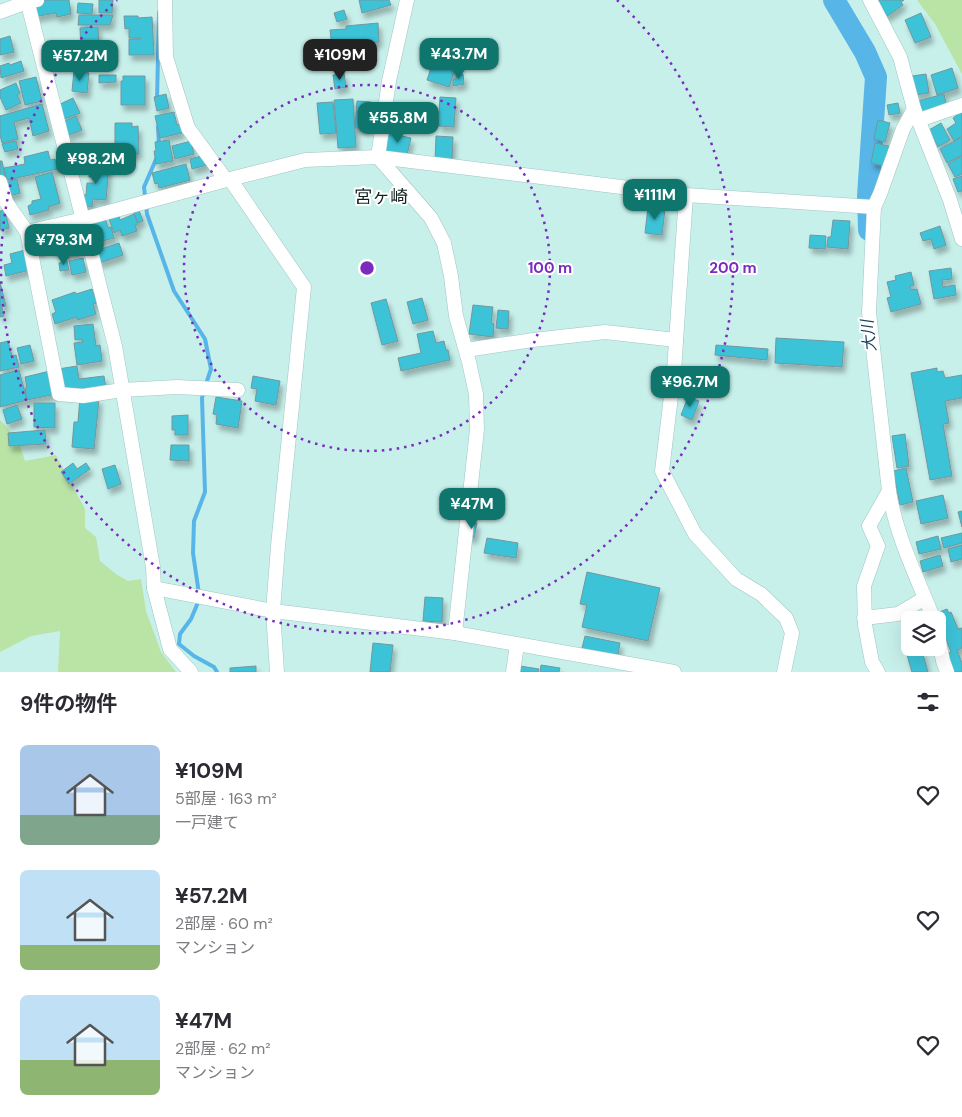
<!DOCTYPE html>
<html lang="ja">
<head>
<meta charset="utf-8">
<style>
	:root { --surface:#fff; --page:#f7f7f7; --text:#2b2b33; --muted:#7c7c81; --accent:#0f766e }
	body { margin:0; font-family:"DM Sans","Noto Sans JP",sans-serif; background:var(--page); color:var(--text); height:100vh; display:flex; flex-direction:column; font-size:19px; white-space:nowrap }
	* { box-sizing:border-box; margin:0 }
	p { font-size:16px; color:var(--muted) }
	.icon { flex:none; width:28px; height:28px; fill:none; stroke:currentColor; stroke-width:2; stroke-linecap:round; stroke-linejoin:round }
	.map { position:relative; height:672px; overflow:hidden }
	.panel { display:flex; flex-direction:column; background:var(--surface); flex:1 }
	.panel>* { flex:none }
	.controls { position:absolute; left:901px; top:611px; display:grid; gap:10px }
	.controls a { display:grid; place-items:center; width:45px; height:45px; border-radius:8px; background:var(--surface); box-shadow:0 5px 20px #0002; font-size:25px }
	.price { position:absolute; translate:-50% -42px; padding:0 11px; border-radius:10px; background:var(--accent); color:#fff; font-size:16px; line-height:32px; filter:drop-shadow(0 1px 2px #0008) }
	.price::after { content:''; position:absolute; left:50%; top:30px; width:15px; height:11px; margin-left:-8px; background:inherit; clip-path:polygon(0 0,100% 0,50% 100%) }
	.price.on { background:#222; color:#fff }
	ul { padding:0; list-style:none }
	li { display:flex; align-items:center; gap:15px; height:125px; padding:0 20px }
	li span { display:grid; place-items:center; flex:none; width:140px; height:100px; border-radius:8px; color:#555 }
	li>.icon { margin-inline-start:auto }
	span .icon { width:60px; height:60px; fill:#fffc; stroke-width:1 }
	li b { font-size:21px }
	h2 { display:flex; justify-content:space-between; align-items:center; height:60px; padding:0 20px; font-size:21px }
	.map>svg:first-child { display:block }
	.green { fill:#bae3a6 }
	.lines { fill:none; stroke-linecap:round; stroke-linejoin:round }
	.stream { stroke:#58b5e8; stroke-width:4 }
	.river { stroke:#58b5e8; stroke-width:22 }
	.building { fill:#3dc3d8; stroke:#72979e; filter:url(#shadow) }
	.street-casing { stroke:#9fc6c1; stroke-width:15 }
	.street { stroke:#fff; stroke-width:14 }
	.ring { fill:none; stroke:#7b2cbf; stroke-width:2.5; stroke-dasharray:2.5 5 }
	.labels { text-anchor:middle; stroke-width:4; stroke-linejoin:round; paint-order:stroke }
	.water-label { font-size:16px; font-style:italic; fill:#1b4359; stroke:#fff }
	.quarter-label { font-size:18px; fill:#142321; stroke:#fff }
	.centre { fill:#7b2cbf; stroke:#fff; stroke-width:2.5 }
	.ring-label { font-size:15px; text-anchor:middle; font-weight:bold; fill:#7b2cbf; stroke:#fff; stroke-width:4; stroke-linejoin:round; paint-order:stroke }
</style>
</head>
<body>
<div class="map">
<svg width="962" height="672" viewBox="0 0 962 672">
	<defs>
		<filter id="shadow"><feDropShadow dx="3" dy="5.5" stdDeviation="2.5" flood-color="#0004"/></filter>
	</defs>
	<rect width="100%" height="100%" fill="#c8f0eb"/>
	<g class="green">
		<path d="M917,0H962V74L935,24Z"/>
		<path d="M0,420L18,440L25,461L56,455L85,509V528L96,537L100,561L116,574L128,581L141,579L146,611L161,652L176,672H58L60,631L31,636L0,652Z"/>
	</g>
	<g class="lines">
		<g class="stream">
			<path d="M157,100L159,12"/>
			<path d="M158,127L159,145"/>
			<path d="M157,157L144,187L147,214L174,291L205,339L211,369L206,384"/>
			<path d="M199,594L193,553L194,521L205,492L202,398L204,391"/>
			<path d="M199,600L191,619L180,634L179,644L194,656L214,667L217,672"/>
		</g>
		<path class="river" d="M834,0L865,52L876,77L868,196L869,230"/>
	</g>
	<g class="building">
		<path d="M47,0H69L71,14L57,17L56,13L33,17L31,3Z"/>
		<path d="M99,0H113L112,13H99Z"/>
		<path d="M359,0H389L391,5L362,13Z"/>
		<path d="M875,0H904L901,2L903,5L886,17Z"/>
		<path d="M78,3L93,4L92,14L77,13Z"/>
		<path d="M344,10L347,19L337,22L334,13Z"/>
		<path d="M921,13L931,37L915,43L905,20Z"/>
		<path d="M79,15H113L110,25H78Z"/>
		<path d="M124,16H138V18L152,17L154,55H129V39H141V38H129V28L125,29Z"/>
		<path d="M378,23L379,42L332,47L330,30L346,29V26Z"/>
		<path d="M98,27L99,52H81L80,28Z"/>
		<path d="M10,36L14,52L0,55V39Z"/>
		<path d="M441,55L458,60L449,87L427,80L433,62L438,63Z"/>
		<path d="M21,61L24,71L1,78L0,66L9,63L10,65Z"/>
		<path d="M952,68L958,88L937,95L931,75Z"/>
		<path d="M74,71L89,73L87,93L72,91Z"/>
		<path d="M344,73L346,87L335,89L333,75Z"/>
		<path d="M463,74L464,84L453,86V79H456V75Z"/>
		<path d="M926,74L929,93L915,95L912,76Z"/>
		<path d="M99,75H116V82L99,83Z"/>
		<path d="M123,76H145V105H121V81H123Z"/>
		<path d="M36,77L42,101L25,105L19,81Z"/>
		<path d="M16,83L20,93L17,95L21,103L6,110L0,97V90Z"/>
		<path d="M166,94L169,108L157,111L154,97Z"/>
		<path d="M944,94L947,108L921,115L917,101Z"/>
		<path d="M440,97L456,98L454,127L438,126Z"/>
		<path d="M73,98L80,113L62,120L56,106Z"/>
		<path d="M353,99L356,147L338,148L334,100Z"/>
		<path d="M357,101L371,102L370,120H366V128H355Z"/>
		<path d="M333,102L336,133L320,134L317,103Z"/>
		<path d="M898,103L900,113L889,115L887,105Z"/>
		<path d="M42,104L49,131L33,136L29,118L14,122L18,139L2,143L0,135V116Z"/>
		<path d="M174,112L177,125L180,124L182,133L160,138L155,116Z"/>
		<path d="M961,112L962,115V136L954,141L947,129L956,123L953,118Z"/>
		<path d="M76,116L82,130L66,136L60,123Z"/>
		<path d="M878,120L890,123L885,142L874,139Z"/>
		<path d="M115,123H132V127L138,126L139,154H115Z"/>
		<path d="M941,123L950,140L938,147L929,130Z"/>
		<path d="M388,133L411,138L407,155L385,151Z"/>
		<path d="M436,136L453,137L452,162H435Z"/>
		<path d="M962,137V155L947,163L940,149Z"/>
		<path d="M169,140L173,161L156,164L154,151H156L155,142Z"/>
		<path d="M16,141L18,149L5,152L2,144Z"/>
		<path d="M191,141L194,154L175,159L172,146Z"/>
		<path d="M875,143L889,146L885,166L871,163Z"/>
		<path d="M48,151L50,160L55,159L58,169L7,180L4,168L25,164L24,157Z"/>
		<path d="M205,155L207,165L192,169L190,159Z"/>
		<path d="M962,156V174L955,177L948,164Z"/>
		<path d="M0,161H2L6,180L0,181Z"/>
		<path d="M186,164L190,180L159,188L158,183L155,184L152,173Z"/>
		<path d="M89,165H109L106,200L93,199L92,207L81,206L79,194L86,195L87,183H97V178L89,177Z"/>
		<path d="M52,172L60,203L48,207L49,210L30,215L28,206L32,204V201L41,199L35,177Z"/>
		<path d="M962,176V191L958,192L953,179Z"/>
		<path d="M17,179L20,193L5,197L2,183Z"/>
		<path d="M648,207L665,209L662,235L645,233Z"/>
		<path d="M5,210L9,228L0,230V211Z"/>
		<path d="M139,210L143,221L138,223L133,211Z"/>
		<path d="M104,214L108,228L111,227L114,238L91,244L84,219Z"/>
		<path d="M134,214L138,224L135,225L137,231L122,236L120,230L114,233L109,219L119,216L120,220Z"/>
		<path d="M833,220L850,221L848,249L827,247L828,237H831Z"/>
		<path d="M74,222L80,245L76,246L78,253L63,257L60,248L53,250L47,229Z"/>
		<path d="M940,226L946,245L934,249L931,239L923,241L920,233Z"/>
		<path d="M39,231L43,250L36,252L31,232Z"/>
		<path d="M810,235L826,236L825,249L809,248Z"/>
		<path d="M119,243L123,255L99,263L95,251Z"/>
		<path d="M25,250L30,270L6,276L4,265L12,263L10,254Z"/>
		<path d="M83,258L86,272L72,275L69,261Z"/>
		<path d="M67,261L69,270L60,271L59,263Z"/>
		<path d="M951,268L952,279L942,280L943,287L955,285L956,295L934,299L929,271Z"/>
		<path d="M911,272L914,285L910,286L911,290L917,289L921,304L891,312L887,298L891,297L887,282L896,280L895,276Z"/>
		<path d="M0,282L6,306L2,307L4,316L0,317Z"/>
		<path d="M92,289L97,303L93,304L96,314L78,320L77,317L55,324L52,314L56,312L52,300L75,292L76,294Z"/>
		<path d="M422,298L428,320L413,324L407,302Z"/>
		<path d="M386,299L398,341L382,345L371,303Z"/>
		<path d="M473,305L493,307L491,323L494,324L493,337L469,334Z"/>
		<path d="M498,310L509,311L508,329L496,328Z"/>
		<path d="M93,324L96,346L100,345L102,361L77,365L74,343L83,342L82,339L75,340L74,326Z"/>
		<path d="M433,331L436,343L444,341L446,350H448L450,360L401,371L398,358L421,353L417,334Z"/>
		<path d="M776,338L844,342L842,367L775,363Z"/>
		<path d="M8,341L12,356L16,355L19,367L0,371V343Z"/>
		<path d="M30,345L34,361L21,364L17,348Z"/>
		<path d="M716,345L768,349L767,360L715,355Z"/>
		<path d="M77,366L79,379L104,376L106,389L61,394L58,369Z"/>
		<path d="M937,368V372L943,371L945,378L962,375V398L945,401L949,423L943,424L952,476L930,480L911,373Z"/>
		<path d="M19,370L27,400L0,407V375Z"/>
		<path d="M50,371L56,394L27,400L25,388H27L25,377Z"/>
		<path d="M253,376L280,381L276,405L255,401L257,389L251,388Z"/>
		<path d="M80,397L99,399L94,449L72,447L74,422H78Z"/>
		<path d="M216,397L242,401L238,428L216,424L217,415L213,414Z"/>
		<path d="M688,397L699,401L692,420L681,415Z"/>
		<path d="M34,403H55V428L34,427Z"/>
		<path d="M17,405L22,419L7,424L3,410Z"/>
		<path d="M188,415V435H175V430H172V416Z"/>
		<path d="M45,430L46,444L9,446L8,433Z"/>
		<path d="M905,434L909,466L897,468L892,436Z"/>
		<path d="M171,445H189V461L170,460Z"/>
		<path d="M73,463L77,469L86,463L90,469L69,484L61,472Z"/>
		<path d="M115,465L121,484L108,489L102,469Z"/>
		<path d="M906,468L913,502L900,505L893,471Z"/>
		<path d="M943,495L948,518L921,524L916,501Z"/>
		<path d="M962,511V527L958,512Z"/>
		<path d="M470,522L477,523L474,538L467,537Z"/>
		<path d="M962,533V543L944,548L941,538Z"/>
		<path d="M938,536L941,549L919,554L916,542Z"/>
		<path d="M487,538L518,543L516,558L484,553Z"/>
		<path d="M962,545V559L951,562L948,549Z"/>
		<path d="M940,555L943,566L923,572L920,561Z"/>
		<path d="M587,572L660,588L648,641L582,627L587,605L580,604Z"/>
		<path d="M425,597L443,598L442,622L423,621Z"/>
		<path d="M947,609L949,613L951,612L958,629L962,628V648L957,650L962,663V672H952L946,654L951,652L943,632L941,633L934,614Z"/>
		<path d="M585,636L620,643L617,660L581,652Z"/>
		<path d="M373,643L393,645L390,672H370Z"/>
		<path d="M922,651L928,672H912L907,655Z"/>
		<path d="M541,665L560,668L559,672H540Z"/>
		<path d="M256,666V672H230V668Z"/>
		<path d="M520,666L539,669L538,672H519Z"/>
	</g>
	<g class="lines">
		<g class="street-casing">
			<g id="street">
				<path d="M27,0L115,346L153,567L154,588L170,649L191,672"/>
				<path d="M165,0L166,57L188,128L226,180"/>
				<path d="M407,0L389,81L378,157L431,218L444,243L451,276L456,316L469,362L476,394L477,429L455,633"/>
				<path d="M870,0L900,57L914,109L950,200L962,239"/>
				<path d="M0,12L27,2L37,0"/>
				<path d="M914,109L903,129L880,194L874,207L869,312L889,491C896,536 917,577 934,620"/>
				<path d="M919,120L962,105"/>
				<path d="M230,179L304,287L278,546L273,611L277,672"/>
				<path d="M0,182L6,202L27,232L59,394L83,396L122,390L177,387L238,390"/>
				<path d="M686,195L674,371L662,471L695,534L736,579L761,594L786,618L792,633L784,672"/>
				<path d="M27,232L83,219L230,179L305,160L378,157L686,195L874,207"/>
				<path d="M466,350L533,340L605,332L676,340"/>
				<path d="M154,588L273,611L455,633L674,672"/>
				<path d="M864,618L898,614L925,598"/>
				<path d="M938,636L943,661L947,672"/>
				<path d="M513,672L517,645"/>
				<path d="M878,672L872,662L865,625L864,586L878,546L869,526L889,491"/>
			</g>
		</g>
		<use href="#street" class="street"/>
	</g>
	<g class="ring">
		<circle cx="367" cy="268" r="183"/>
		<path d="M617 0A366 366 0 1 1 117 0"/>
	</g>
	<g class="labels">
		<g class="water-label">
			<text transform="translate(868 336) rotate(-96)" y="6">大川</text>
		</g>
		<g class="quarter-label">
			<text x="381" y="203">宮ヶ崎</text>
		</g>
	</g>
	<circle cx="367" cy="268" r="8" class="centre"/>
	<g class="ring-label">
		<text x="550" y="273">100 m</text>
		<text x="733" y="273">200 m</text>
	</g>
</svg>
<div class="controls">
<a><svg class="icon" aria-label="layers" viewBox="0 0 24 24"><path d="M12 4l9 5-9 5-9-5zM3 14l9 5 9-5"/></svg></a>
</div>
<b class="price" style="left:459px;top:80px">¥43.7M</b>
<b class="price on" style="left:340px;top:81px">¥109M</b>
<b class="price" style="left:80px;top:82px">¥57.2M</b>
<b class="price" style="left:398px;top:144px">¥55.8M</b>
<b class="price" style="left:96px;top:185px">¥98.2M</b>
<b class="price" style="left:655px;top:221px">¥111M</b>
<b class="price" style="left:64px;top:266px">¥79.3M</b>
<b class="price" style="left:690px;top:408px">¥96.7M</b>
<b class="price" style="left:472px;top:530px">¥47M</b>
</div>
<section class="panel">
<h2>9件の物件<svg class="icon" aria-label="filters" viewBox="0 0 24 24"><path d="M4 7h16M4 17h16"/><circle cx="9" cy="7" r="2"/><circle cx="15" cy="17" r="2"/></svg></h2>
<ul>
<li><span style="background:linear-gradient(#a9c7e8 70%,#7fa58c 0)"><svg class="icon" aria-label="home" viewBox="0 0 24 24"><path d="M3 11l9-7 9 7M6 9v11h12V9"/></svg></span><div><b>¥109M</b><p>5部屋 · 163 m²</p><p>一戸建て</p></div><svg class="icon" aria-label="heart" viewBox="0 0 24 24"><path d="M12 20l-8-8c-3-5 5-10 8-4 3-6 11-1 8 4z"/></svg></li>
<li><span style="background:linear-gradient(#bfe0f5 75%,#8fb573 0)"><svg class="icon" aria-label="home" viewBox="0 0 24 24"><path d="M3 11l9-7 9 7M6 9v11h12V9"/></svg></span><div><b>¥57.2M</b><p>2部屋 · 60 m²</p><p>マンション</p></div><svg class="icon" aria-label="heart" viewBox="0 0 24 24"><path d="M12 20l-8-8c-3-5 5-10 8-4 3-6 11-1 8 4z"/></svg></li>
<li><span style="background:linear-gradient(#bfe0f5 65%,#8fb573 0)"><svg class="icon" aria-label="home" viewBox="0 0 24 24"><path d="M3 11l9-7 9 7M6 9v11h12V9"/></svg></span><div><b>¥47M</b><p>2部屋 · 62 m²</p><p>マンション</p></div><svg class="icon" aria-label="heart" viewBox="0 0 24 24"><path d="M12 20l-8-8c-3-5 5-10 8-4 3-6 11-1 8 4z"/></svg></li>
</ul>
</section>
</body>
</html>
